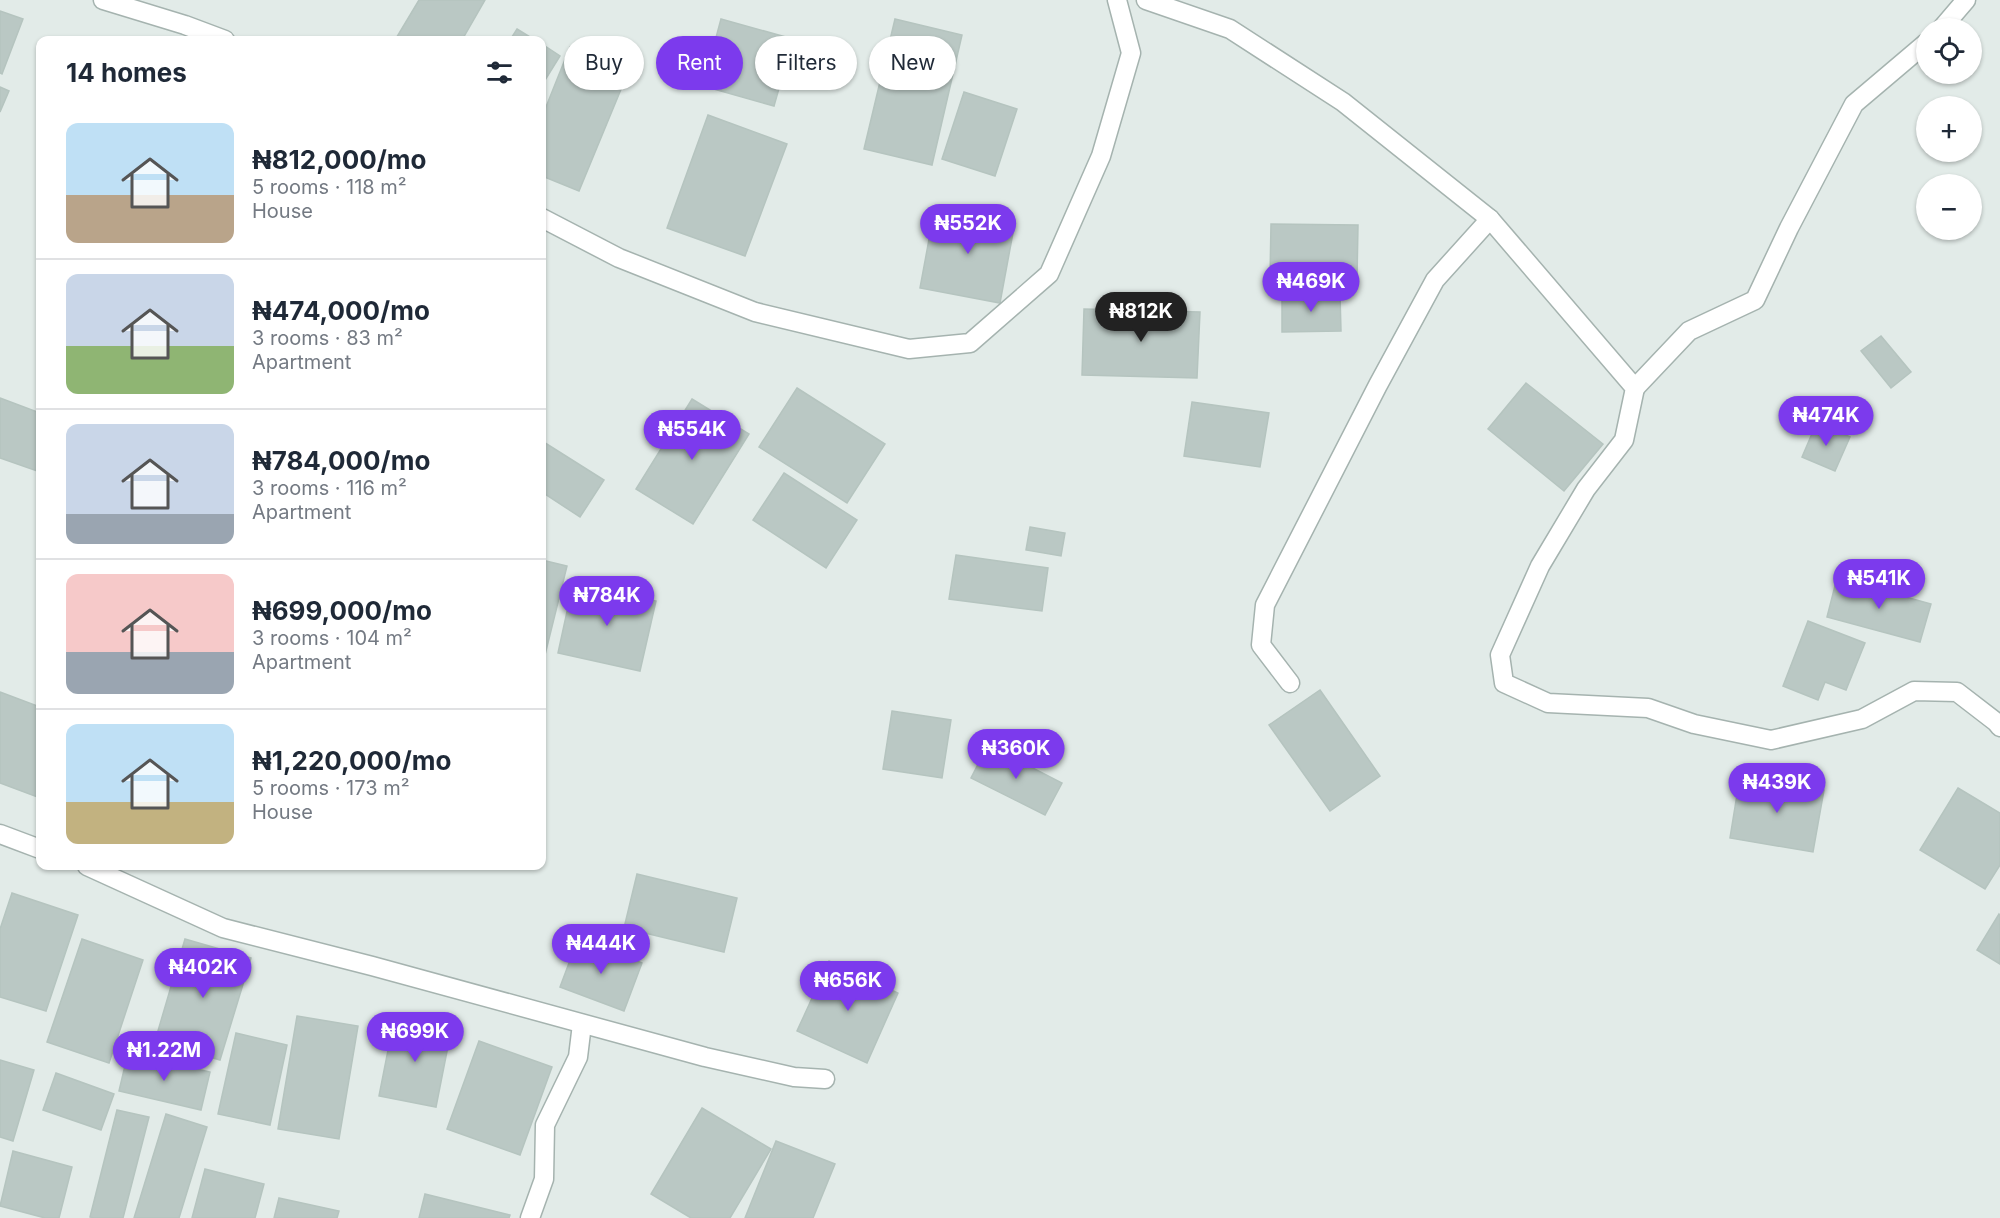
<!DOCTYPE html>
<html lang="en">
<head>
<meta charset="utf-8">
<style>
	:root { --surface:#fff; --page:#f2f2f3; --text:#1f2937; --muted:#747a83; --line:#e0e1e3; --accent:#7c3aed }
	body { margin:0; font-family:Inter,sans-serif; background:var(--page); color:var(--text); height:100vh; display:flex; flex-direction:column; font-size:22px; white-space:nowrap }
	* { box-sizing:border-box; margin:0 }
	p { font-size:20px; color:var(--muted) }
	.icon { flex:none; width:33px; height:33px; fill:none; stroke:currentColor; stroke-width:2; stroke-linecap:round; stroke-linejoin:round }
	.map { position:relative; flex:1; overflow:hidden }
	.sheet { position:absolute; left:36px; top:36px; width:510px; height:834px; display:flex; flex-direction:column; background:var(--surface); border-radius:12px; box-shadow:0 2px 4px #0004 }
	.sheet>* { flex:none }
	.guide { position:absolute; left:564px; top:36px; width:570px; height:54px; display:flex; gap:12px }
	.buttons { position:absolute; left:1916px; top:18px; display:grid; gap:12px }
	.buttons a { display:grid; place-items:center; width:66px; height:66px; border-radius:50%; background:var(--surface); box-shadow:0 2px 4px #0004; font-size:30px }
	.price { position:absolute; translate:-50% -51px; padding:0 14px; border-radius:21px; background:var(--accent); color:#fff; font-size:20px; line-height:39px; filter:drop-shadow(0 2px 3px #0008) }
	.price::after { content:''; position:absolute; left:50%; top:36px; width:18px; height:14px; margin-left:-9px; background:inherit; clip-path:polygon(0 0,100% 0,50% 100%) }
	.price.on { background:#222; color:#fff }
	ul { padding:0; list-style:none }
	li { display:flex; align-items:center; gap:18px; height:150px; padding:0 30px }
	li+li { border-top:2px solid var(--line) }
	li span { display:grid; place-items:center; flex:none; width:168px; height:120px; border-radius:12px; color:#555 }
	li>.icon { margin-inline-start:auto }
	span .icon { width:72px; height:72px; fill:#fffc; stroke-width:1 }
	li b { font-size:26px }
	h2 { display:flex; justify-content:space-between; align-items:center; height:72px; padding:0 30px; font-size:26px }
	.chip { padding:0 21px; border-radius:27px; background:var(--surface); box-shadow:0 2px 4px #0004; font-size:21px; line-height:54px }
	.chip.on { background:var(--accent); color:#fff }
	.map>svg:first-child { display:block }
	.building { fill:#bac8c4; stroke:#b5c4bf; stroke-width:1.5 }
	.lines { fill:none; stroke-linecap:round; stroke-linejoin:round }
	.street-casing { stroke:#a5b3af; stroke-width:21 }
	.street { stroke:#fff; stroke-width:18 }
</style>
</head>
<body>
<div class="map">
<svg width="2000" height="1218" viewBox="0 0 2000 1218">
	<rect width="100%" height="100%" fill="#e2ebe8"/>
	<g class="building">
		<path d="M419,0H485L462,40H395Z"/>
		<path d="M0,11L23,19L2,74L0,73Z"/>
		<path d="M721,19L793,39L774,106L703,86Z"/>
		<path d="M895,19L962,35L932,165L864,149Z"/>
		<path d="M517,29L535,40H510Z"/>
		<path d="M542,44L560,56L542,85Z"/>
		<path d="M570,47L629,70L579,191L542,176V117Z"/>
		<path d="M0,87L9,91L0,112Z"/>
		<path d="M964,92L1017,109L995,176L942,159Z"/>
		<path d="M708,115L787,144L745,256L667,228Z"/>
		<path d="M935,207L1015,222L1000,303L920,288Z"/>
		<path d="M1271,224L1358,225L1357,279L1270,277Z"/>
		<path d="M1340,294L1341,331L1282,332V296Z"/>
		<path d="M1084,309L1200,312L1197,378L1082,375Z"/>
		<path d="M1881,336L1911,372L1891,388L1861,351Z"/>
		<path d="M1526,383L1603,444L1564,491L1488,429Z"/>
		<path d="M797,388L885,444L847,503L759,447Z"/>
		<path d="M0,398L40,413V472L0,458Z"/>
		<path d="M692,399L749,434L693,524L636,489Z"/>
		<path d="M1192,402L1269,413L1260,467L1184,456Z"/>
		<path d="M1817,422L1850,437L1835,471L1802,457Z"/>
		<path d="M542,441L604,480L580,517L542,492Z"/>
		<path d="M784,473L857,520L826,568L753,520Z"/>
		<path d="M1030,527L1065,533L1061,556L1026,550Z"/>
		<path d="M956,555L1048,568L1042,611L949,599Z"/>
		<path d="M542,560L567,566L542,667Z"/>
		<path d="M1837,578L1931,604L1920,642L1827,617Z"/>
		<path d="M573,584L656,601L640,671L558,653Z"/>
		<path d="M1808,621L1865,643L1846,690L1825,682L1818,700L1783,686Z"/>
		<path d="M1320,690L1380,776L1330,811L1269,725Z"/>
		<path d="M0,692L40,707V798L0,783Z"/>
		<path d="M892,711L951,720L942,778L883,769Z"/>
		<path d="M988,745L1062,783L1045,815L971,778Z"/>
		<path d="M1740,776L1824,790L1813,852L1730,838Z"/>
		<path d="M1958,788L2000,813V865L1985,889L1920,850Z"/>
		<path d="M637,874L737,898L724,952L624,928Z"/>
		<path d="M12,893L78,915L46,1011L0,997V929Z"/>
		<path d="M1999,914L2000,915V964L1977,950Z"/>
		<path d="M82,939L143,960L109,1063L47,1042Z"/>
		<path d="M185,939L251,958L220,1060L155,1041Z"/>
		<path d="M578,939L642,963L624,1011L560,987Z"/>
		<path d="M829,961L898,993L867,1063L797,1031Z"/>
		<path d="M297,1016L358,1026L339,1139L278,1129Z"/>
		<path d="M394,1020L451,1031L436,1107L379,1096Z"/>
		<path d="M236,1033L287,1045L270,1125L218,1114Z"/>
		<path d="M479,1041L552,1067L520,1155L447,1129Z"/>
		<path d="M128,1053L210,1072L201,1110L119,1091Z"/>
		<path d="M0,1060L34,1070L13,1141L0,1137Z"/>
		<path d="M56,1073L114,1094L101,1130L43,1110Z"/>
		<path d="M702,1108L771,1149L730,1218H691L651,1194Z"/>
		<path d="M117,1110L149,1117L123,1218H94L90,1217Z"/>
		<path d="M166,1114L207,1127L179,1218H134Z"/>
		<path d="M776,1141L835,1164L813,1218H745Z"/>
		<path d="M13,1151L72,1167L59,1218H45L0,1206Z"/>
		<path d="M205,1169L264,1184L255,1218H192Z"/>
		<path d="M425,1194L510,1215L509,1218H419Z"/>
		<path d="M279,1198L339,1211L337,1218H274Z"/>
	</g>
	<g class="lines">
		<g class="street-casing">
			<g id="street">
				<path d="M103,0L185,25L225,40"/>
				<path d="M1146,0L1230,29L1343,102L1490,219L1635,388L1624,440L1586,489L1540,566L1500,655L1504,683L1548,703L1648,708L1694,724L1771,740L1862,719L1914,691L1957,692L1996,722L2000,727"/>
				<path d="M1942,28L1966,0"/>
				<path d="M542,218L619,258L755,312L909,349L970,343L1049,274L1101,156L1131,53L1117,0"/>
				<path d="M1635,388L1689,331L1755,300L1789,228L1854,104L1926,43"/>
				<path d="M1290,683L1261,645L1265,605L1378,385L1435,280L1490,219"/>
				<path d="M0,834L40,849"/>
				<path d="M87,866L223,928L372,966L705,1057L794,1077L825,1079"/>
				<path d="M530,1218L544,1179L545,1125L578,1057L582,1024"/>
			</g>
		</g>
		<use href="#street" class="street"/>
	</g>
</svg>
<div class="buttons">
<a><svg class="icon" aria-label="locate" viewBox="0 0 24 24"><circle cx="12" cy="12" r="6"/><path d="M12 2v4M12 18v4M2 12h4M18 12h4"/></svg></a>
<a>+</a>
<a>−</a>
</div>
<b class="price" style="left:968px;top:255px">₦552K</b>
<b class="price" style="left:1311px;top:313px">₦469K</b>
<b class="price on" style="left:1141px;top:343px">₦812K</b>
<b class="price" style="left:1826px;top:447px">₦474K</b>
<b class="price" style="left:692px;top:461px">₦554K</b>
<b class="price" style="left:1879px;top:610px">₦541K</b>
<b class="price" style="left:607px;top:627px">₦784K</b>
<b class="price" style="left:1016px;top:780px">₦360K</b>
<b class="price" style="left:1777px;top:814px">₦439K</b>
<b class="price" style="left:601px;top:975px">₦444K</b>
<b class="price" style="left:203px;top:999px">₦402K</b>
<b class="price" style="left:848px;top:1012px">₦656K</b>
<b class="price" style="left:415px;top:1063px">₦699K</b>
<b class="price" style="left:164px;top:1082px">₦1.22M</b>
<div class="guide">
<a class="chip">Buy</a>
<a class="chip on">Rent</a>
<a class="chip">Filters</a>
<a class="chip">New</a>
</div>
<section class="sheet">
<h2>14 homes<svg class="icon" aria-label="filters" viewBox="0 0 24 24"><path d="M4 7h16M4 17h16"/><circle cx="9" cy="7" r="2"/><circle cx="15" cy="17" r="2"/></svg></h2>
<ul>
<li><span style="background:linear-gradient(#bfe0f5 60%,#b9a48a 0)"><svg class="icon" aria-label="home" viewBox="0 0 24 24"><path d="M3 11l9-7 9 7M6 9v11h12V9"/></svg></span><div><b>₦812,000/mo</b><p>5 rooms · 118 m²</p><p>House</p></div></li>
<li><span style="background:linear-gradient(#c9d6e8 60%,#8fb573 0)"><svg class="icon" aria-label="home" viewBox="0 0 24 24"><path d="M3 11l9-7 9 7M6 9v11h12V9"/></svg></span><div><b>₦474,000/mo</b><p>3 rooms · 83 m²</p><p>Apartment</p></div></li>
<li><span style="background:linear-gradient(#c9d6e8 75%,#9aa5b1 0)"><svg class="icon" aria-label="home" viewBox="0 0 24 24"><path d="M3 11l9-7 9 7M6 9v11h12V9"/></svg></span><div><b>₦784,000/mo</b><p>3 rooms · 116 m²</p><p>Apartment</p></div></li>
<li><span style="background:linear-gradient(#f6c9c9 65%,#9aa5b1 0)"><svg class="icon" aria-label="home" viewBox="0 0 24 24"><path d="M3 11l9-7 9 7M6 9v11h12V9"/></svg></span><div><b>₦699,000/mo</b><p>3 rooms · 104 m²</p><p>Apartment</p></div></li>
<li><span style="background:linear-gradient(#bfe0f5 65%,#c2b280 0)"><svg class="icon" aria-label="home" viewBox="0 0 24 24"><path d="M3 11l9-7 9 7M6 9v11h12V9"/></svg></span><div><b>₦1,220,000/mo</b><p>5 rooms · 173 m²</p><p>House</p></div></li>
</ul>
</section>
</div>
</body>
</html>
